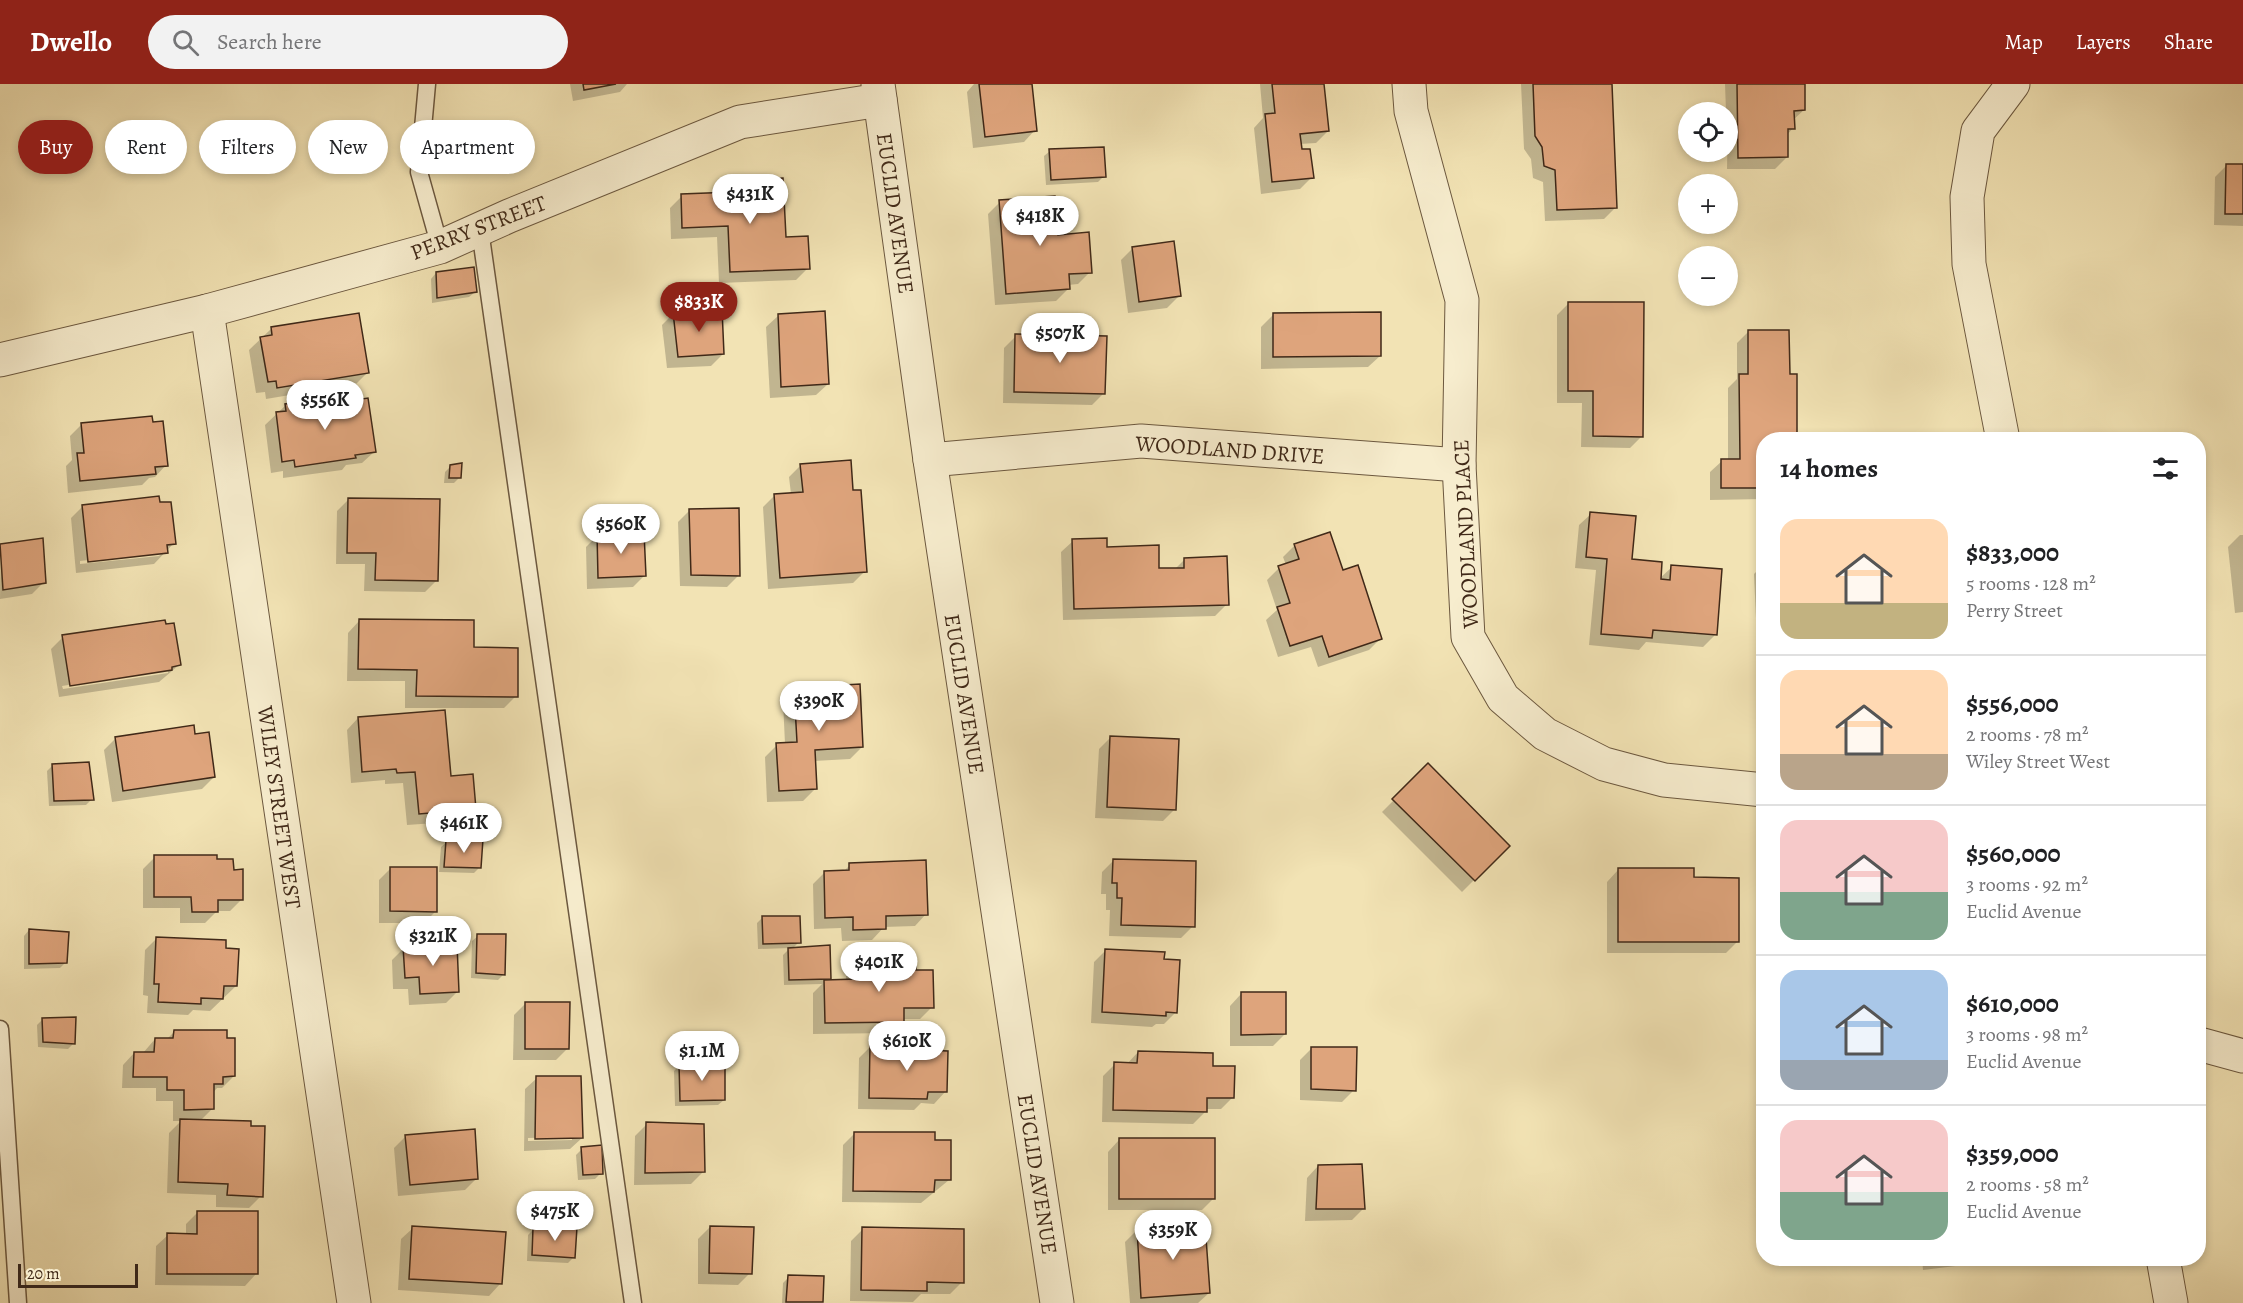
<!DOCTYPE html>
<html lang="en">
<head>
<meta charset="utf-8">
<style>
	:root { --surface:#fff; --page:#f2f2f2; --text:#202124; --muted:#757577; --line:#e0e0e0; --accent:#8f2418 }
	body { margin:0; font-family:Alegreya,serif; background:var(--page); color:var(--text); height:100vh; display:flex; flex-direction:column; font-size:22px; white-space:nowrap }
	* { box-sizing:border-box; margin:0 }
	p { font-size:20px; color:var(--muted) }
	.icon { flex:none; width:33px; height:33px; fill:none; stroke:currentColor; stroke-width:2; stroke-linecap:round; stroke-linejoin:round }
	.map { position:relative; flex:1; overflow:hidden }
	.side { position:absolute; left:1756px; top:348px; width:450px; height:834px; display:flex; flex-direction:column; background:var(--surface); border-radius:24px; box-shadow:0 3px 9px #0003 }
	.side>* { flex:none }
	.hud { position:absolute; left:18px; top:36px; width:570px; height:54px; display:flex; gap:12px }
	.fabs { position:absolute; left:1678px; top:18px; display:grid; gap:12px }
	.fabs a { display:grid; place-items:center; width:60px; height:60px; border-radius:50%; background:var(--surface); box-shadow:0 3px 9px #0003; font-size:30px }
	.scale { position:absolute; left:18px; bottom:15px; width:120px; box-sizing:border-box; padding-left:6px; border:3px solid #402918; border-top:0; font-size:16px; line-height:21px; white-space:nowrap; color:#402918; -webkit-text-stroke:4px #f7edce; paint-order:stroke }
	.price { position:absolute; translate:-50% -51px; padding:0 14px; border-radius:21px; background:#fff; color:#222; font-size:20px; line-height:39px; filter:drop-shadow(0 2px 3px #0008) }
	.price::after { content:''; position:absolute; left:50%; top:36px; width:18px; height:14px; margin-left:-9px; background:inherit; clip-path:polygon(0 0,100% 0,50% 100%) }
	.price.selected { background:var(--accent); color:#fff }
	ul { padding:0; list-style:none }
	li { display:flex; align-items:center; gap:18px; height:150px; padding:0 24px }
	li+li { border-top:2px solid var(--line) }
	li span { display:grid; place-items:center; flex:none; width:168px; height:120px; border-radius:18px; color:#555 }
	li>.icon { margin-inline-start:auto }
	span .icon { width:72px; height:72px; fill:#fffc; stroke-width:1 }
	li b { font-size:26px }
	h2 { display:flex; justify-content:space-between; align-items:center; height:72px; padding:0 24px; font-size:26px }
	.chip { padding:0 21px; border-radius:27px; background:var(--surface); box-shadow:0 3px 9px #0003; font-size:21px; line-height:54px }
	.chip.selected { background:var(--accent); color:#fff }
	header { display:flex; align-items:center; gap:36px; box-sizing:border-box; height:84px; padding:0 30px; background:var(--accent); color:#fff }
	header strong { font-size:28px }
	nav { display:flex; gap:33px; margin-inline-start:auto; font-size:21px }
	.search { width:420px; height:54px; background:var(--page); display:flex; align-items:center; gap:15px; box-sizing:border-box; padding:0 21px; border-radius:33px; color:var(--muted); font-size:22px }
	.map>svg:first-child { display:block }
	.shadow { fill:#0003; fill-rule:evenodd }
	.building { fill:#dea47c; stroke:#402918; stroke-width:1.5 }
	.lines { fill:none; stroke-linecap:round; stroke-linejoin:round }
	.service-casing { stroke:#6c583f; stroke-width:19 }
	.minor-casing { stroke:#6c583f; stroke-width:35 }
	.service { stroke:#f7edce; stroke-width:16 }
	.minor { stroke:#f7edce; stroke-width:33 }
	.labels { text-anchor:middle; stroke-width:4.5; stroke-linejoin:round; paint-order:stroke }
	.street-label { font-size:22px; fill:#402918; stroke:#f7edce }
</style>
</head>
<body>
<header>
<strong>Dwello</strong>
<div class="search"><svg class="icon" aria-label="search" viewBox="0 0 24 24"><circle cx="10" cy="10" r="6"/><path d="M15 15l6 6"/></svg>Search here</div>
<nav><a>Map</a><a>Layers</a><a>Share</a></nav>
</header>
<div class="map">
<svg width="2243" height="1219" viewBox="0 0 2243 1219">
	<rect width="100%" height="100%" fill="#f2e3b4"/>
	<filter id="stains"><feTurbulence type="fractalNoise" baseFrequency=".00333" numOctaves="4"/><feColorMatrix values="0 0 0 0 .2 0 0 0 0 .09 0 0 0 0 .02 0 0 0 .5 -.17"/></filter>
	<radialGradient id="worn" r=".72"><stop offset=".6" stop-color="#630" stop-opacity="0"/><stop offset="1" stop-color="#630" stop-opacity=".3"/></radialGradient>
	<g class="shadow">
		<path d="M570,0H627L620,8L573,17Z"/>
		<path d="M974,0H1030L1035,46L1024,58L973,64L967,8Z"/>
		<path d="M1260,0H1323L1328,47L1316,59L1300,60L1312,93L1300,105L1261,110L1254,44L1263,34Z"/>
		<path d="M1521,0H1611L1616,123L1604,135L1545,137L1543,98L1533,94L1531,75L1524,65Z"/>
		<path d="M1725,0H1803L1804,26L1793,36V44L1787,51V73L1775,85H1727L1728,28H1726Z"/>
		<path d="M1050,67L1104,92L1098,98L1046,101L1044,72Z"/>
		<path d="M2227,81L2243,82V142L2214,141L2215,93Z"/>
		<path d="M733,98L808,184L796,196L719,199L717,153L671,155L670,124L682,112L721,110Z"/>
		<path d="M1000,118L1090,188L1078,200L1068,201V205L1056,217L995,221L988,130Z"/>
		<path d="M1133,164L1179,212L1167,224L1128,229L1121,176Z"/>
		<path d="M436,189L475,208L469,213L432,219L431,195Z"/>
		<path d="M1569,219L1642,352L1630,364L1581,363L1582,319H1557V231Z"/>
		<path d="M674,229L723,270L711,282L667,284L662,241Z"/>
		<path d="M358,231L367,289L356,300L266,315L265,308L256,309L249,266L271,245Z"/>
		<path d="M1273,231L1380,272L1368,283L1261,285V243Z"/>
		<path d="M778,232L828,300L816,311L770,314L766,243Z"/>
		<path d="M1749,247L1764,356V415L1710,416V388L1722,377L1728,376V304L1737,295V259Z"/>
		<path d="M1016,252L1104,309L1092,321L1003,319L1004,264Z"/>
		<path d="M286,321L374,368L362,379L346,381L342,386L283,394V387L271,389L265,341Z"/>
		<path d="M81,341L166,381L155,393L149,394L142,401L68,409L66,382L72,376L70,352Z"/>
		<path d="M801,381L852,408L865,487L853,499L768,505L763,423L775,411L791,410L789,393Z"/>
		<path d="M451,382L460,393L454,399H444L445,388Z"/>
		<path d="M349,415L437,496L425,508L364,507L365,480H336L337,427Z"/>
		<path d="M83,422L174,459L154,480L76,489L71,434ZM163,468L159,472L80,480V477Z"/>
		<path d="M690,426L739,491L727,503L680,502L678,438Z"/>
		<path d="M1591,430L1630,476L1659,495L1672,483L1715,551L1703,563L1646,558L1639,566L1589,561L1596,486L1575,484L1579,441Z"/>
		<path d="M598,451L645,491L633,503L587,505L586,463Z"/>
		<path d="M2240,451H2243V528L2235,529L2228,463Z"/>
		<path d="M1073,457L1106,464L1157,486H1174L1185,475L1227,520L1215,532L1063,536L1061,468Z"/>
		<path d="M1,461L44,498L32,510L0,515Z"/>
		<path d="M1295,461L1381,554L1369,566L1318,583L1311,563L1278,573L1266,536L1277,526L1267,496L1279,484L1286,481L1283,473Z"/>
		<path d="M1764,480V623H1760L1754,490Z"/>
		<path d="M359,537L472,565L516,612L504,624H405V597H347L348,549Z"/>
		<path d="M63,553L179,581L159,598L59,613L51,565ZM168,585V589L63,605L62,602Z"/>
		<path d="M794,605L862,663L850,675L814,677L815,705L803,717L767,718L765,673L777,661L785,660L783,617Z"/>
		<path d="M358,634L449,693L475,725L463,737L407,741L403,699L385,700V696L351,699L347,646Z"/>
		<path d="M193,651L214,693L202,705L112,718L104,666L116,654Z"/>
		<path d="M1111,653L1174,726L1163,737L1095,734L1099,665Z"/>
		<path d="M53,681L92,715L86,721L49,722L47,687Z"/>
		<path d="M1428,682L1508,762L1462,808L1382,728Z"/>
		<path d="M447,758L480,783L474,789L439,788L441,763Z"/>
		<path d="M155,773L215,776L232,787L242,815L230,827H217L205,839H180V824H143V785Z"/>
		<path d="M1114,776L1193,842L1181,854L1109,852L1110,826H1106V810H1101L1102,788Z"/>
		<path d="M850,781L926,830L915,842L884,843L872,856L842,857L841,844L814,845L813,800L825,788H843Z"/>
		<path d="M391,784L436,827L424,839H379V796Z"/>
		<path d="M1618,786L1692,795L1738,857L1726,869H1607V798Z"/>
		<path d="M763,833L799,858L792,865L829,894L826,897H846V892L858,880L915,888L932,923L920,935H902L891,949L813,950V909L822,900L784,901L783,871L790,864L758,865L757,839Z"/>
		<path d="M29,846L66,878L60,884L24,885V852Z"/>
		<path d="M478,852L503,891L498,896L471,894L472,857Z"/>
		<path d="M157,854L224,866L236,902L210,927L193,926L188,931L147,929L148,912L143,911L145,866Z"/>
		<path d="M404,864L457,908L446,919L409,921L408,905H393L392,876Z"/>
		<path d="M1106,866L1162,876L1176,928L1164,940H1156L1152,943L1091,939L1094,878Z"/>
		<path d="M1241,910L1285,950L1273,962H1230V922Z"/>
		<path d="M525,920L568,964L556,976H513L514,931Z"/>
		<path d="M43,935L74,959L68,965L38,963L37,941Z"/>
		<path d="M174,948L234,992L222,1004H217L213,1009V1024L200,1037L261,1112L249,1124L216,1123V1111L167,1109L169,1049L181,1037H173V1017H156V1004H122L123,981L134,969H143L155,955H167Z"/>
		<path d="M871,962L922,968L945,1008L934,1020L921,1019L914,1026L858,1025L859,974Z"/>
		<path d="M1312,964L1354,1006L1342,1018L1300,1016V976Z"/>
		<path d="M1138,968L1211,983L1233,1013L1221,1025H1205V1028L1193,1040L1102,1038L1103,992L1115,980H1127Z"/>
		<path d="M680,981L724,1016L718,1021L675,1022L674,987Z"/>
		<path d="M537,994L582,1054L570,1065L524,1067L525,1005ZM572,1053V1056L528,1057V1054Z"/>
		<path d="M647,1040L703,1088L691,1100L634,1101L635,1052Z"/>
		<path d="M855,1049L933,1057L949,1096L921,1119L842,1118L843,1061Z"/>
		<path d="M406,1052L477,1094L465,1106L398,1112L394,1064Z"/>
		<path d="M1119,1056L1214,1114L1202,1126H1108V1068Z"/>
		<path d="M582,1065L601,1089L595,1095L578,1096L576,1071Z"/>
		<path d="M1318,1082L1364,1124L1352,1136L1305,1137L1307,1094Z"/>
		<path d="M198,1128L256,1190L245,1202L155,1201L156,1162L168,1151H186V1140Z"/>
		<path d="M710,1143L750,1189L738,1201L698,1200V1155Z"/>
		<path d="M413,1144L500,1200L489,1212L398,1206L401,1155Z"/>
		<path d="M534,1145L574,1173L568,1179L527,1177L528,1151Z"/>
		<path d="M863,1145L962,1198L950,1210H921L913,1218L850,1217L851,1157Z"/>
		<path d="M1137,1146L1209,1209L1198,1219H1130L1125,1158Z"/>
		<path d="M1922,1174H1971L1964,1181L1923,1186Z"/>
		<path d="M789,1193L822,1218L782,1219L783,1199Z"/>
	</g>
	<g class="building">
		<path d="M583,0H616L584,6Z"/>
		<path d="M979,0H1032L1037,47L985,53Z"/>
		<path d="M1272,0H1324L1329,47L1300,50L1302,65H1310L1314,94L1272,98L1265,30L1275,29Z"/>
		<path d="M1533,0H1612L1617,124L1557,126L1555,86L1544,82L1542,63L1535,52Z"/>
		<path d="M1737,0H1805V26L1794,27L1795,45H1788V73L1738,74Z"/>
		<path d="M1104,63L1106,93L1051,96L1049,65Z"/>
		<path d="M2226,80H2243V130H2225Z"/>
		<path d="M783,94L786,153L808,152L810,185L730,188L728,142L682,144L681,110L733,108V96Z"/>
		<path d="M1055,112L1058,151L1089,148L1092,189L1069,190L1070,205L1006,210L999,116Z"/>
		<path d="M1174,157L1181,212L1139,218L1132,163Z"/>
		<path d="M474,183L477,208L437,214L436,188Z"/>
		<path d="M1568,218H1644L1643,353L1593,352V307H1568Z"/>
		<path d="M722,225L724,270L678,273L673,228Z"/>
		<path d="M825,227L829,300L781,303L778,230Z"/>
		<path d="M1381,228V272L1273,273V229Z"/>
		<path d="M359,229L369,289L277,304L276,297L268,298L260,253L272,251L271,243Z"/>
		<path d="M1748,246H1789L1790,290H1797V356H1764V404H1721V375H1740L1739,290H1748Z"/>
		<path d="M1015,250L1107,252L1105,310L1014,308Z"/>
		<path d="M348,311L349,317L368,314L376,368L355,371L356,374L295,383L294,376L282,378L276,328L286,327L285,320Z"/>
		<path d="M152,332L153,338L163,337L168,382L155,383L156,390L80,397L77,369H84L81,339Z"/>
		<path d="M851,376L853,406H861L867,488L780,494L774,410L803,408L800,380Z"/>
		<path d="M462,379L461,394H449L450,381Z"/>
		<path d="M159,412L160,418H171L176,460L167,461L168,469L88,478L82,421Z"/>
		<path d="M348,414L440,415L438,497L375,496L376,469H347Z"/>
		<path d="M739,424L740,492L691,491L689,425Z"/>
		<path d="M1590,428L1636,432L1632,475L1662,478L1661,495L1670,496L1671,481L1722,485L1717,551L1653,546L1652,554L1601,550L1607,475L1586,473Z"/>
		<path d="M644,448L646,492L598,494L597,449Z"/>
		<path d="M1330,448L1343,486L1358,481L1382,555L1329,573L1322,552L1290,562L1277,523L1290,519L1278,482L1299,475L1294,460Z"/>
		<path d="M43,454L46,499L3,506L0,460Z"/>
		<path d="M1107,454V463L1159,461V484H1184V474L1227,472L1229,521L1074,525L1072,455Z"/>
		<path d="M359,535L474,536V563L518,564V613L416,612L417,586L358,585Z"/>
		<path d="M165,536L166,540L174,539L181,581L172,583V586L70,602L62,551Z"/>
		<path d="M860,600L863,663L815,666L817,705L779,707L776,659L797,658L794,604Z"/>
		<path d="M445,626L451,692L473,690L476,725L419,730L415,688L397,689L396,685L362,688L358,633Z"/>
		<path d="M194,641L195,650L209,648L215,693L123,707L115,653Z"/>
		<path d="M1110,652L1179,655L1176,726L1107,723Z"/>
		<path d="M89,678L94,716L54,717L52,680Z"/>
		<path d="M1428,679L1510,762L1475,797L1392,715Z"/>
		<path d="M483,755L481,784L444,783L446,756Z"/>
		<path d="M154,771H217V775H233L234,786L243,785V816H218V828H192L191,813H154Z"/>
		<path d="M1113,775L1196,777L1195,843L1121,841L1122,814H1117V799H1112Z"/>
		<path d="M926,776L928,831L886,832V845L853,846V833L825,834L824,787L849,786V779Z"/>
		<path d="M390,783H437V828L390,827Z"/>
		<path d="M1618,784H1694V793L1739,794V858H1618Z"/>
		<path d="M762,832H800L801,859L763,860Z"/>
		<path d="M29,845L69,848L67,879L29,880Z"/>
		<path d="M477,850H506L505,891L476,889Z"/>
		<path d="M156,853L226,856V864L239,865L237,902H224L223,915L201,914V920L158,918L159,900H154Z"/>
		<path d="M457,860L459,908L420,910L419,893L405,894L403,862Z"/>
		<path d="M830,861L831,895L789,896L788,864Z"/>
		<path d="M1105,865L1165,868L1164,875L1180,876L1177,929L1166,928V932L1102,928Z"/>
		<path d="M857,878H916V886H933L934,924H904V938L825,939L824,896L857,895Z"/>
		<path d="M1241,908H1286V950L1241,951Z"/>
		<path d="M525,918H570L569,965H525Z"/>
		<path d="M76,933L75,960L43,958L42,934Z"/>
		<path d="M174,946H227V954H235V992L223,993V1000H214V1025L184,1026V1006H167V993H133L134,968H154L155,954H173Z"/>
		<path d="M870,960L924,961V966L948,967L947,1008H928L927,1015L869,1014Z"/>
		<path d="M1311,963H1357L1356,1007L1311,1005Z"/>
		<path d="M1138,967L1213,969V982H1235L1234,1014H1207V1028L1113,1026L1114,978L1137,979Z"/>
		<path d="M679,980L725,981V1016L680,1017Z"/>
		<path d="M536,992H581L583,1054L535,1055Z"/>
		<path d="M180,1035L251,1037V1042H265L263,1113L227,1111L228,1100L178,1098Z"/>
		<path d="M646,1038L704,1040L705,1088L645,1089Z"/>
		<path d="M475,1045L478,1095L410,1101L405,1051Z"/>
		<path d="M854,1048H935V1056H951V1096H935L934,1108L853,1107Z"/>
		<rect x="1119" y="1054" width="96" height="61"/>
		<path d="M602,1061L603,1090L583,1091L581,1063Z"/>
		<path d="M1362,1080L1365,1125H1316L1318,1081Z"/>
		<path d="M197,1127H258V1190H167V1149L197,1150Z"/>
		<path d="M1205,1140L1210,1209L1141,1214L1137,1145Z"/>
		<path d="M412,1142L506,1148L502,1200L409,1195Z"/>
		<path d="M710,1142L754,1143L752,1190L709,1189Z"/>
		<path d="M577,1143L575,1174L532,1171L533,1144Z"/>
		<path d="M862,1143L964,1145V1199L927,1198V1207L861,1206Z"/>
		<path d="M788,1191L824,1192L823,1218H786Z"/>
	</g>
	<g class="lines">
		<g class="service-casing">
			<g id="service">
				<path d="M427,0L419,88L440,163"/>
				<path d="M480,146L633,1219"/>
				<path d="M0,945L18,1219"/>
			</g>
		</g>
		<g class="minor-casing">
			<g id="minor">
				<path d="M878,0L930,376L1057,1219"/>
				<path d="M1409,0L1411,27L1462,216L1459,381L1468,553L1503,614L1545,650L1604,680L1664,696L1764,706"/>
				<path d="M207,227L354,1219"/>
				<path d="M0,276L207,227L440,163L509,132L740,38L880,16"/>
				<path d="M2003,356L1969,180L1967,113L1978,47L2013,0"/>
				<path d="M930,376L1141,357L1459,381"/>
				<path d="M2199,960L2243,972"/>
				<path d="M2163,1174L2171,1219"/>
			</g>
		</g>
		<use href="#service" class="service"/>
		<use href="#minor" class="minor"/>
	</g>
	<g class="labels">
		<g class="street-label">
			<text transform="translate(896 129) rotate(82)" y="8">EUCLID AVENUE</text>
			<text transform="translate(478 143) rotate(-21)" y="8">PERRY STREET</text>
			<text transform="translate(1230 365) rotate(4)" y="8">WOODLAND DRIVE</text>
			<text transform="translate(1465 450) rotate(-93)" y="8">WOODLAND PLACE</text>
			<text transform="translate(965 610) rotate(81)" y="8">EUCLID AVENUE</text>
			<text transform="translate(280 723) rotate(82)" y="8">WILEY STREET WEST</text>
			<text transform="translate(1038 1090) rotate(81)" y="8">EUCLID AVENUE</text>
		</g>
	</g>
	<rect width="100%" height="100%" filter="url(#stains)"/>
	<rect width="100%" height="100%" fill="url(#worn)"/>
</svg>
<div class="fabs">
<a><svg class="icon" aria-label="locate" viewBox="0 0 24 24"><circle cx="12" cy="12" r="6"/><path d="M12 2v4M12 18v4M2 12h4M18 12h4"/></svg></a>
<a>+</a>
<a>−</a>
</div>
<div class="scale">20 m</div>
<b class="price" style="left:750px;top:141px">$431K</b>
<b class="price" style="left:1040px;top:163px">$418K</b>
<b class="price selected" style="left:699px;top:249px">$833K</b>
<b class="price" style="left:1060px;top:280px">$507K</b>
<b class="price" style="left:325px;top:347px">$556K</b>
<b class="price" style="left:621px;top:471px">$560K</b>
<b class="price" style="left:819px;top:648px">$390K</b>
<b class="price" style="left:464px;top:770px">$461K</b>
<b class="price" style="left:433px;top:883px">$321K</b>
<b class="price" style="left:879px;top:909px">$401K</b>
<b class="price" style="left:907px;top:988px">$610K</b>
<b class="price" style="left:702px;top:998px">$1.1M</b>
<b class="price" style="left:555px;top:1158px">$475K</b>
<b class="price" style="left:1173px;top:1177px">$359K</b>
<div class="hud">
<a class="chip selected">Buy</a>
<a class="chip">Rent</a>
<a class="chip">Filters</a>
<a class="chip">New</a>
<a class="chip">Apartment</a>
</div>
<section class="side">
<h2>14 homes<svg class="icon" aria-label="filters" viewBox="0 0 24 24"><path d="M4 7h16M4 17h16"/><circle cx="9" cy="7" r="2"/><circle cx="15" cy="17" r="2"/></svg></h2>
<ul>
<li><span style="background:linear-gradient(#ffd9b3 70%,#c2b280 0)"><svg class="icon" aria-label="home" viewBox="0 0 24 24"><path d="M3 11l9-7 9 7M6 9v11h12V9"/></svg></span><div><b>$833,000</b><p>5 rooms · 128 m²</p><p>Perry Street</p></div></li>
<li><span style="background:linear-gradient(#ffd9b3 70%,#b9a48a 0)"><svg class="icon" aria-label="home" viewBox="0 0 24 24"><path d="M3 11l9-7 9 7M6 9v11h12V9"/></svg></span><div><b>$556,000</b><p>2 rooms · 78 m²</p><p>Wiley Street West</p></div></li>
<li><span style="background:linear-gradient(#f6c9c9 60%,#7fa58c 0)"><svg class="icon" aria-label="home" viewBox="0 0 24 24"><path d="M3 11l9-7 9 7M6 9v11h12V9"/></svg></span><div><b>$560,000</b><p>3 rooms · 92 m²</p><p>Euclid Avenue</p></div></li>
<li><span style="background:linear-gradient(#a9c7e8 75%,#9aa5b1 0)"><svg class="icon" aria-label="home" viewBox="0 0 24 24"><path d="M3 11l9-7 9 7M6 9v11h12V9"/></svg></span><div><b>$610,000</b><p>3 rooms · 98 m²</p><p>Euclid Avenue</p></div></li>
<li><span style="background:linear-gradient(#f6c9c9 60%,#7fa58c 0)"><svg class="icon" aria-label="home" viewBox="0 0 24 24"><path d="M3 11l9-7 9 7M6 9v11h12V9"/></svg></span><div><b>$359,000</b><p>2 rooms · 58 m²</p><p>Euclid Avenue</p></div></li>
</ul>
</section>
</div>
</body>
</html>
